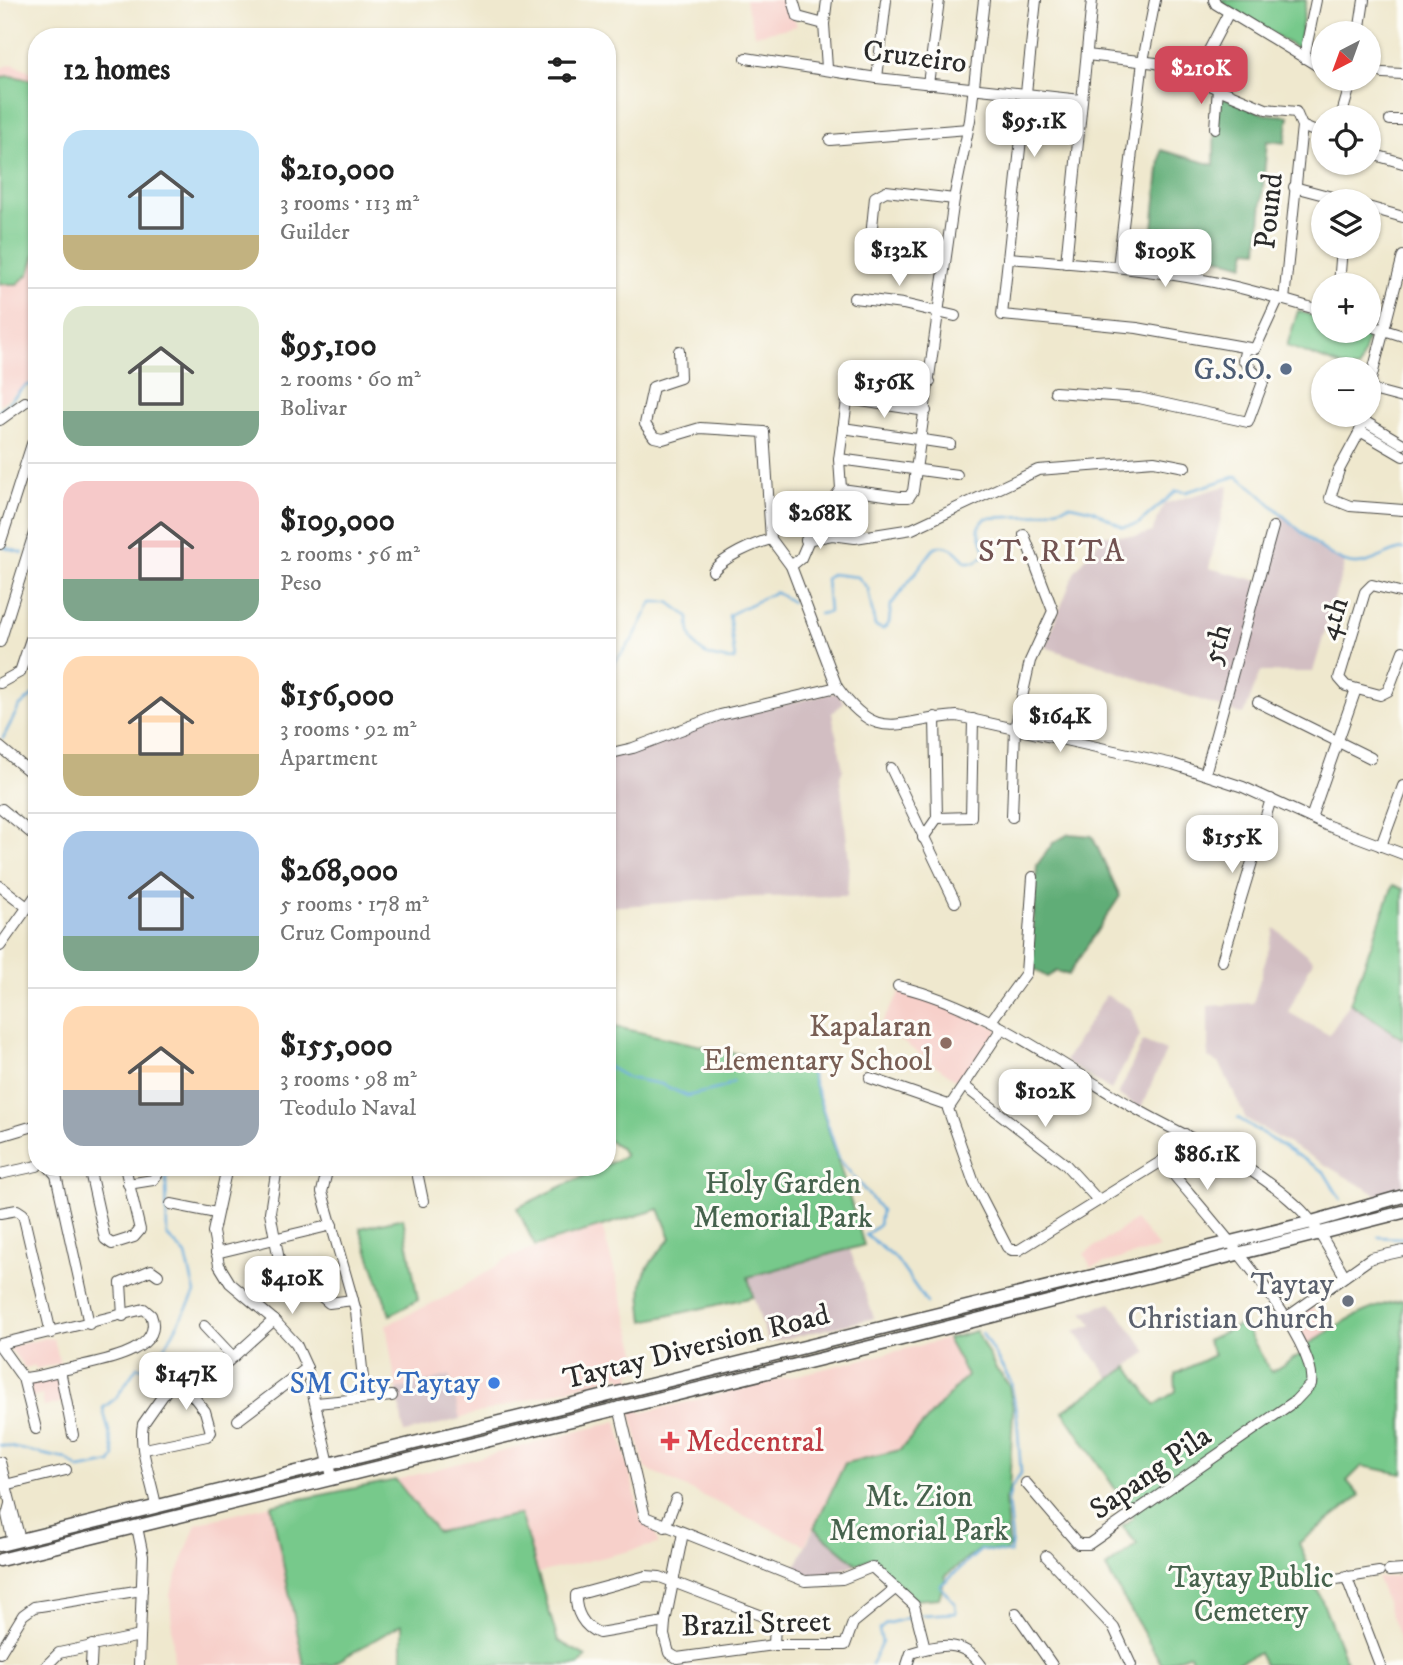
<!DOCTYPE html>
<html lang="en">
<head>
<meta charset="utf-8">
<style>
	:root { --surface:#fff; --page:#f2f2f2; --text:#222; --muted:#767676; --line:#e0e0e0; --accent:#d1495b }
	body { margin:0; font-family:"IM FELL DW Pica",serif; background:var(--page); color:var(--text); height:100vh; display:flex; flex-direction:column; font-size:26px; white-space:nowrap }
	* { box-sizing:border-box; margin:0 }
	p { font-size:23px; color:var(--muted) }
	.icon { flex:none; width:38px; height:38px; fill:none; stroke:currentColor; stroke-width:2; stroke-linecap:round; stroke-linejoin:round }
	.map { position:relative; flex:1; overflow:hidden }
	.details { position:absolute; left:28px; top:28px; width:588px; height:1148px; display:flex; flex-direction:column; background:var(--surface); border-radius:28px; box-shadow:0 2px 5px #0004 }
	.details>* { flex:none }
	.needle { width:46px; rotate:221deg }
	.fabs { position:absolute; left:1311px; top:21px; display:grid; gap:14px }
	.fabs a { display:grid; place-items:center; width:70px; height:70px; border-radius:50%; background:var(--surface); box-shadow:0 2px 5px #0004; font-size:35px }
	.price { position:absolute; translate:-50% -60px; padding:0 16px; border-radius:14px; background:#fff; color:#222; font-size:23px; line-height:46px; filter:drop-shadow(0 2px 4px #0008) }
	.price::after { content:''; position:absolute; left:50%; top:42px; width:21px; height:16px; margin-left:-10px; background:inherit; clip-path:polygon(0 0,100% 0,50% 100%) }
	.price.selected { background:var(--accent); color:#fff }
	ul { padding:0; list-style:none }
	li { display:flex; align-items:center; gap:21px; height:175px; padding:0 35px }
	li+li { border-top:2px solid var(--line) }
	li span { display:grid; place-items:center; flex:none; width:196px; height:140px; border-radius:21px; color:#555 }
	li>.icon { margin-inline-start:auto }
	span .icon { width:84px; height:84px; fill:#fffc; stroke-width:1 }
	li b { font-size:30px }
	h2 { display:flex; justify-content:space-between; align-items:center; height:84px; padding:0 35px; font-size:30px }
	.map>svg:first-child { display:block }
	.built { fill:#f7d0ca }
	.industrial { fill:#d2bec2 }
	.green { fill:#77c98b; stroke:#517a5b; stroke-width:2 }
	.forest { fill:#61ad77; stroke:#466c51; stroke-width:2 }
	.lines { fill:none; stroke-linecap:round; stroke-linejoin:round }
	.stream { stroke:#65aada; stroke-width:2.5 }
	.minor-casing { stroke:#484743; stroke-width:12 }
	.major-casing { stroke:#484743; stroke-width:15 }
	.minor { stroke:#fff; stroke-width:10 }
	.major { stroke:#fff; stroke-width:12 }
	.service-dot { fill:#5c6f8a; stroke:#fdfcf7; stroke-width:2.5 }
	.education-dot { fill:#8d6e63; stroke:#fdfcf7; stroke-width:2.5 }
	.worship-dot { fill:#6b7280; stroke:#fdfcf7; stroke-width:2.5 }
	.shop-dot { fill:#3f7fe0; stroke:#fdfcf7; stroke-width:2.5 }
	.health-dot { fill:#e0444e; stroke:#fdfcf7; stroke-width:2.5 }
	.labels { text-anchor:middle; stroke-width:6; stroke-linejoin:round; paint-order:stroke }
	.street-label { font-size:30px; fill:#2b2b2b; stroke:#fdfcf7 }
	.service-label { font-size:30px; fill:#4e5e75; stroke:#fdfcf7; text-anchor:end }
	.education-label { font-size:30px; fill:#785e54; stroke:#fdfcf7; text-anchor:end }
	.park-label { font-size:30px; fill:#46624d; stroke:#fdfcf7 }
	.worship-label { font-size:30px; fill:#5b616d; stroke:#fdfcf7; text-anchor:end }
	.shop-label { font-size:30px; fill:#366cbe; stroke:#fdfcf7; text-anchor:end }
	.health-label { font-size:30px; fill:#be3a42; stroke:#fdfcf7; text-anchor:start }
	.neighbourhood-label { font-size:32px; letter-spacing:2px; fill:#725352; stroke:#fdfcf7 }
</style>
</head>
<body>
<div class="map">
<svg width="1403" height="1665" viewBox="0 0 1403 1665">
	<rect width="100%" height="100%" fill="#fdfcf7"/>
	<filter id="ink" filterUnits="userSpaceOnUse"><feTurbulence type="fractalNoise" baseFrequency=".0143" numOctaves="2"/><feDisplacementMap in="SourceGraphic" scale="14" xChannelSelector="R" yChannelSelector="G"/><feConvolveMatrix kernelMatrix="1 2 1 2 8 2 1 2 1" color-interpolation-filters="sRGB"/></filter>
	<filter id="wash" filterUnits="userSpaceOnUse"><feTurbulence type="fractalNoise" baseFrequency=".00686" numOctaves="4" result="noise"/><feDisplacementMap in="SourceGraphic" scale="28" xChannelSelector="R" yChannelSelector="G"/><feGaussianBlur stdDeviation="1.57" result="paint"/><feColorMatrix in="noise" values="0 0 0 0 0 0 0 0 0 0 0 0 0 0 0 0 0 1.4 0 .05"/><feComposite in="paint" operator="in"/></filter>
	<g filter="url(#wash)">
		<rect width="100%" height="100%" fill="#efe8ce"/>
		<g class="built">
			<path d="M745,0H788L797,26L755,35Z"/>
			<path d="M13,64L37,74V377L0,404V68Z"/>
			<path d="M919,991L999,1029L962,1084L880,1026L900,992Z"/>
			<path d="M1135,1220L1159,1248L1091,1267L1084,1254Z"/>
			<path d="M602,1227L642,1369L630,1373L641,1413L947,1339L967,1375L900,1450L845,1463L805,1545L645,1468L621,1375L404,1433L386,1325L450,1295L512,1256Z"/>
			<path d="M1312,1306L1329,1330L1305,1347L1293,1323L1294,1318Z"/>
			<path d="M45,1338L54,1339L60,1363L36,1369L34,1365L25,1368L9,1347Z"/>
			<path d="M57,1375L63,1399L60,1403L44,1407L42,1395L31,1398L29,1383Z"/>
			<path d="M617,1421L642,1522L654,1526L658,1544L538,1573L529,1544L459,1561L396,1480Z"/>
			<path d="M271,1505L304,1665H174L170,1594L196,1524Z"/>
			<path d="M1403,1575V1648L1377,1578Z"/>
		</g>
		<g class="industrial">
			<path d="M1229,485L1209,568L1263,582L1281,515L1314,545L1345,562L1313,672H1260L1244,715L1045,647L1075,571L1104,535L1138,536L1152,532L1164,504Z"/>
			<path d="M837,692L844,703L832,713L843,769L840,777L849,861L847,896L754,897L607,907V757L715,720Z"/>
			<path d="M1275,928L1313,960L1288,1012L1329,1035L1350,1003L1403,1039V1185L1379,1196L1246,1119L1220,1064L1208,1058V1006L1253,1003Z"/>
			<path d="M1106,995L1131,1009L1140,1036L1111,1090L1065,1061Z"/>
			<path d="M1143,1041L1166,1051L1141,1108L1118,1095Z"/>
			<path d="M850,1250L874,1318L768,1343L747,1277Z"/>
			<path d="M1111,1303L1148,1352L1110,1378L1074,1331L1093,1325L1083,1312Z"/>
			<path d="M450,1375L460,1419L404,1433L397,1390Z"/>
			<path d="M814,1528L857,1564L826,1575L809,1576L793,1572Z"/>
		</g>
		<g class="green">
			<path d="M1218,0H1306L1298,49Z"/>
			<path d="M11,76L37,81V249L29,274L17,284H0V77Z"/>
			<path d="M1298,311L1323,319V331L1369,333L1359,369H1349L1287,346Z"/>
			<path d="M1393,885L1403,889V1039L1350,1003Z"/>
			<path d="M607,1025L810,1070L864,1245L748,1277L753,1297L644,1321C638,1277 641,1272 671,1238L659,1209L535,1246L517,1208L625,1156L620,1147L607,1140Z"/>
			<path d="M403,1218L418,1300L390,1315L360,1228Z"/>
			<path d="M1403,1300V1474L1362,1466L1347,1481L1360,1496L1299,1543L1346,1661L1332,1665H1265L1259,1653L1231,1665H1193L1190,1654L1162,1665L1106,1568L1137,1544L1122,1526L1134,1517L1063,1411L1128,1367L1155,1405L1176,1391L1175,1374L1214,1355L1207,1340L1243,1323L1271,1372L1306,1351L1305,1347C1337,1325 1364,1307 1403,1300Z"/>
			<path d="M976,1331L996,1369L1009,1385L1013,1409L1009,1491L1005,1499L1009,1547L1005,1552L980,1549L946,1575L939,1598L915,1600L871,1558L857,1564L814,1528L845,1463L900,1450L967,1375L947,1339Z"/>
			<path d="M396,1480L437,1532L520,1514L558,1641L586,1656L579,1665H402V1624L331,1665H304L271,1505Z"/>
		</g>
		<g class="forest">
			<path d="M1215,94L1264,114L1289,116L1285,143L1267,141L1258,250L1247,249L1244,265L1152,239L1161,150L1214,165Z"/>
			<path d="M1069,834L1092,836L1120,896L1068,975L1057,971L1047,977L1030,967L1037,865L1053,843Z"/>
		</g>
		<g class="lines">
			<g class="stream">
				<path d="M0,411L25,386L37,383"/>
				<path d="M2,547L23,553"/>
				<path d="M819,614L829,612L826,579L831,574L858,577L868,589L875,626L883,629L889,623L891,605L935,547C950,543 957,552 966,562H976L986,554L978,528L986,518L1032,516L1070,505L1093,510L1123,527L1138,524L1176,491L1186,492L1237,476C1268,495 1325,566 1357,564C1372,564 1388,551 1403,549"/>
				<path d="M607,672L633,639L652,602H669L689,617C688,649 704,659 735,660L729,615L775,592L792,602"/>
				<path d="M3,738L19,707L37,692"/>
				<path d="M607,1066L628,1078L661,1084L687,1096L722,1088L733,1082"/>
				<path d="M754,1071L773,1062L810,1070L839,1159L881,1210L879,1225L866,1235L896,1259L927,1303"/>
				<path d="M1238,1118L1324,1172L1341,1200"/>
				<path d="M1378,1237L1403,1238"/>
				<path d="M0,1445L66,1459L80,1469L111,1463L115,1456L103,1408L116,1398L137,1367L167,1371L170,1355L164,1349L195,1293L186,1255L167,1236L166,1179L170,1167"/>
				<path d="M921,1615L956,1613L955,1603L940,1586L981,1550L1010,1553L1012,1541L1008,1502L1011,1488L1021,1473L1017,1417L1011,1382L982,1333"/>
				<path d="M871,1665L882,1642L879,1630L886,1624L914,1616"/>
			</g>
		</g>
	</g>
	<g filter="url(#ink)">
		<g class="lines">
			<g class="minor-casing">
				<g id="minor">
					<path d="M793,0L798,17L824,24"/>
					<path d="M827,0L824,24L827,68"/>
					<path d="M1036,0L1002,315L1137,328L1255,349L1278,299"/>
					<path d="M1214,0L1216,4L1323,69"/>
					<path d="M1359,33L1364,0"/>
					<path d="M1087,55L1156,63L1266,109L1296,112L1302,126L1284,300"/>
					<path d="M746,58L877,78L1081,100"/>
					<path d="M1304,58L1316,0"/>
					<path d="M1383,73L1403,74"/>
					<path d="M1195,77L1229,12"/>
					<path d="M877,78L886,0"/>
					<path d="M928,84L939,0"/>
					<path d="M1341,117L1352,79"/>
					<path d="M1390,120H1403"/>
					<path d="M1302,126L1323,135"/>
					<path d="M1215,128L1218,88"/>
					<path d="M830,140L968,129"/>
					<path d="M1368,153L1403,163"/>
					<path d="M1294,187L1347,201"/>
					<path d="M1368,207L1403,217"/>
					<path d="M946,253L874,241L871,237L875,197L886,191L954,199"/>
					<path d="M1008,258C1084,264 1161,269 1236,287C1265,294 1294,303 1323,311"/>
					<path d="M1066,263L1092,0"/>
					<path d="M1118,267L1143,61L1155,0"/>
					<path d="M1339,285L1342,247"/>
					<path d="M854,298L903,304L955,316"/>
					<path d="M1368,325L1403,336"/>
					<path d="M679,351L680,378L653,387L645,424L654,437L663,439L700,428L764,432L771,539L791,566L837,687C879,746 898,719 957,716L1173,764L1243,787L1326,825L1403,854"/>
					<path d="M1369,389L1403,398"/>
					<path d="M1368,391L1403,256"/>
					<path d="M1055,392L1139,398L1248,422L1263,382L1243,360L1246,348"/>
					<path d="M848,399L926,411"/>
					<path d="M1365,415L1360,431L1339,470L1330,498L1350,506L1403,510"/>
					<path d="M0,420L25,402"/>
					<path d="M1364,421L1403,444"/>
					<path d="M843,428L950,444"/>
					<path d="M1360,431L1403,456"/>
					<path d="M839,459L957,475"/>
					<path d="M841,489L900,497H909L913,491L954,199L970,120L984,0"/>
					<path d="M806,540L832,535L855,538L912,529L1038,470L1154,461L1185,467"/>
					<path d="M0,544L32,444L37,439"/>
					<path d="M791,566L801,558L817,521L841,489L839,459L851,372L930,382"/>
					<path d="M713,571C724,557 753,544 771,539"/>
					<path d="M1403,593L1372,585L1365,592L1339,678L1346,686L1380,695L1388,691L1403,651"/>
					<path d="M0,642L37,524"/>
					<path d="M0,683L20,672L37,621"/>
					<path d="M1258,702L1371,758"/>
					<path d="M0,747L37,778"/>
					<path d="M607,754L633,748L720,715L837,687"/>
					<path d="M891,768L955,902"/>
					<path d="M1205,774L1273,527"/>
					<path d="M2,809L37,838"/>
					<path d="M1012,817L1015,729L1030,661L1053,611L1024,535"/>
					<path d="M937,818L971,817L973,719"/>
					<path d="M1311,818L1356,689"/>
					<path d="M923,838L937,818L935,717"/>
					<path d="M1381,846L1403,786"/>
					<path d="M0,886L27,907"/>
					<path d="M0,946L37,894"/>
					<path d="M1222,961L1271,799"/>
					<path d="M898,986C987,1007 1060,1065 1138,1110C1194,1142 1249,1161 1297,1206C1318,1225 1330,1253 1345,1276"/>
					<path d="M991,1021L1026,973L1033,877"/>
					<path d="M1002,1028L948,1109L974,1183L1007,1247L1012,1250H1019L1162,1161L1185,1134"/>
					<path d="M870,1078L948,1105"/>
					<path d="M964,1086L1065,1164L1098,1200"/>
					<path d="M0,1136L37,1125"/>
					<path d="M49,1167L56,1175L89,1324"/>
					<path d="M89,1167L105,1239L112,1244L134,1237L140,1230L125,1167"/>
					<path d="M227,1167L213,1232L219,1265L230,1283L274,1320L296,1344L307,1368L332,1477"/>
					<path d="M277,1167L270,1212L279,1260L329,1303L353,1300"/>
					<path d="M328,1167L322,1192L356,1311L365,1398"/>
					<path d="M416,1167L423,1201"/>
					<path d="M0,1174L37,1166"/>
					<path d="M128,1184L153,1180L162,1167"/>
					<path d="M171,1204L216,1213"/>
					<path d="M0,1213L17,1210L23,1214L51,1333"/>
					<path d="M216,1253L332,1225"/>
					<path d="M123,1316L121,1283L151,1270L158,1275"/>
					<path d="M1286,1318L1371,1258L1403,1251"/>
					<path d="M204,1326L233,1357"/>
					<path d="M0,1344L144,1309L151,1315C166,1353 94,1362 71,1368C55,1371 38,1378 23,1378"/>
					<path d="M0,1346L23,1378L36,1429"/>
					<path d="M60,1370L73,1435"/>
					<path d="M212,1376L274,1320"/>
					<path d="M316,1403L392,1396"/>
					<path d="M619,1407L645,1517L805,1581L842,1579L872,1567L914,1605L925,1648"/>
					<path d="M238,1420L307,1368"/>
					<path d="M145,1449L207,1436L211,1432L205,1411L181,1381L176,1380L171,1384L143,1424C138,1448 152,1481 156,1506"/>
					<path d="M0,1462L20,1540"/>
					<path d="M1026,1483L1078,1544H1089L1295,1401L1311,1384C1319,1337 1195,1201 1162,1161"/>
					<path d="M1,1486L66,1470"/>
					<path d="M10,1504L7,1515L13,1542"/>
					<path d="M137,1527L143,1556L139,1665"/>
					<path d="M665,1527L676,1499"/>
					<path d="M683,1533L665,1622L664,1635L669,1653L677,1658L774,1645H845L853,1623L896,1588"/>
					<path d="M1046,1556L1114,1628L1131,1665"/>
					<path d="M1389,1571L1403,1570"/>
					<path d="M1346,1576L1380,1665"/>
					<path d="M1318,1582L1379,1572"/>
					<path d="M1016,1613L1052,1665"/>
					<path d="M665,1622L599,1633C583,1627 575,1611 576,1595L646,1576L660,1577L770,1619L775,1624L774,1645"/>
					<path d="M0,1653L23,1615L34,1607L142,1590"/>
					<path d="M47,1665L59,1653L140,1636"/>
					<path d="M91,1665L92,1645"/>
					<path d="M907,1665L911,1653C939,1644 963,1639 981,1665"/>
				</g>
			</g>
			<g class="major-casing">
				<g id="major">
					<path d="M0,1545L1312,1222L1403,1196"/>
					<path d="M0,1560L886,1343L1403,1212"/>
				</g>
			</g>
			<use href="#minor" class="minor"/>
			<use href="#major" class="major"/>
		</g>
	</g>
	<circle class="service-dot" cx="1286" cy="369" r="7"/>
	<circle class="education-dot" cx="946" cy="1043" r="7"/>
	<circle class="worship-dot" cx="1348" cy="1301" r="7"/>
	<circle class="shop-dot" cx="494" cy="1383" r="7"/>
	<path class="health-dot" d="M666.5 1430.5h7v7h7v7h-7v7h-7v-7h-7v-7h7z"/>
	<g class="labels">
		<g class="street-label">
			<text transform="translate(915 56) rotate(7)" y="10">Cruzeiro</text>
			<text transform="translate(1268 211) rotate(-84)" y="10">Pound</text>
			<text transform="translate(1332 618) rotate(-72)" y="10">4th</text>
			<text transform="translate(1216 644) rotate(-74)" y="10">5th</text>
			<text transform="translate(696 1346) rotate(-14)" y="10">Taytay Diversion Road</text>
			<text transform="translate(1150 1472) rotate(-35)" y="10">Sapang Pila</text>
			<text transform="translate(756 1623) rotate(-2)" y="10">Brazil Street</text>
		</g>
		<g class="service-label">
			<text x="1272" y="379">G.S.O.</text>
		</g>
		<g class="education-label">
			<text x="932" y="1036">Kapalaran<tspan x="932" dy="34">Elementary School</tspan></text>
		</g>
		<g class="park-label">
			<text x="783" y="1193">Holy Garden<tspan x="783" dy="34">Memorial Park</tspan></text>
			<text x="919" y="1506">Mt. Zion<tspan x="919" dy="34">Memorial Park</tspan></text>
			<text x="1251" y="1587">Taytay Public<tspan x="1251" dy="34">Cemetery</tspan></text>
		</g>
		<g class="worship-label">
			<text x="1334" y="1294">Taytay<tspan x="1334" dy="34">Christian Church</tspan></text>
		</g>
		<g class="shop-label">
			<text x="480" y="1393">SM City Taytay</text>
		</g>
		<g class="health-label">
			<text x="686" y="1451">Medcentral</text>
		</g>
		<g class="neighbourhood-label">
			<text x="1052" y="561">ST. RITA</text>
		</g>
	</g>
</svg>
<div class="fabs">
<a><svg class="needle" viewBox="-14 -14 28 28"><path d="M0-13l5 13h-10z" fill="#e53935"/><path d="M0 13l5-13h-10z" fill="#767676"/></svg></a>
<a><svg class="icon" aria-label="locate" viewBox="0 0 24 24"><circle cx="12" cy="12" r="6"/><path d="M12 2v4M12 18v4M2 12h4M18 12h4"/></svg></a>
<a><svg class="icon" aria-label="layers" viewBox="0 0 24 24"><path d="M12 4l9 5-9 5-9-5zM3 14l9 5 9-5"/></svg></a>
<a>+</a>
<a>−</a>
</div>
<b class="price selected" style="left:1201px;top:106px">$210K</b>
<b class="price" style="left:1034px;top:159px">$95.1K</b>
<b class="price" style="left:899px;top:288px">$132K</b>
<b class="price" style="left:1165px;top:289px">$109K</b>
<b class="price" style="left:884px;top:420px">$156K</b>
<b class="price" style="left:820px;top:551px">$268K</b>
<b class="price" style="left:1060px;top:754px">$164K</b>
<b class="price" style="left:1232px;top:875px">$155K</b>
<b class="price" style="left:1045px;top:1129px">$102K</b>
<b class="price" style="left:1207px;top:1192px">$86.1K</b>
<b class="price" style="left:292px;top:1316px">$410K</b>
<b class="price" style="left:186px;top:1412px">$147K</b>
<section class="details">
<h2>12 homes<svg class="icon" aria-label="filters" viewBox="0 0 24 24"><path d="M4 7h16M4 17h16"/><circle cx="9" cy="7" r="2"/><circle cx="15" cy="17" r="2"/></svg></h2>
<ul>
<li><span style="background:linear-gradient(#bfe0f5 75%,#c2b280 0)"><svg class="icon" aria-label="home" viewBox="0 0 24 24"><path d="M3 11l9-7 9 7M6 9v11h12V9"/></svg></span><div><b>$210,000</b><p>3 rooms · 113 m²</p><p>Guilder</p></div></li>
<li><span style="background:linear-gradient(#dfe7d0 75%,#7fa58c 0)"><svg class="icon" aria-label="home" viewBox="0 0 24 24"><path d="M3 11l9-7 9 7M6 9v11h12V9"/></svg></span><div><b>$95,100</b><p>2 rooms · 60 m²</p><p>Bolivar</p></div></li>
<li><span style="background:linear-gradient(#f6c9c9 70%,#7fa58c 0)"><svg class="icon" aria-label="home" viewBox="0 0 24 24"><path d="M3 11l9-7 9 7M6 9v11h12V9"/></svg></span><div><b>$109,000</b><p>2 rooms · 56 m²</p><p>Peso</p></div></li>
<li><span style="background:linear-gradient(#ffd9b3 70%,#c2b280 0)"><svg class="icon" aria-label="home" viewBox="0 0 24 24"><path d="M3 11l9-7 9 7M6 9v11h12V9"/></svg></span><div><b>$156,000</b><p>3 rooms · 92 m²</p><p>Apartment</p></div></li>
<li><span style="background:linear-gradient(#a9c7e8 75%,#7fa58c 0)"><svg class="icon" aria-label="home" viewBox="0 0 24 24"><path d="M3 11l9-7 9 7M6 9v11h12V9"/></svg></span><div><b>$268,000</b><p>5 rooms · 178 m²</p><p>Cruz Compound</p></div></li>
<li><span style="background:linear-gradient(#ffd9b3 60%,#9aa5b1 0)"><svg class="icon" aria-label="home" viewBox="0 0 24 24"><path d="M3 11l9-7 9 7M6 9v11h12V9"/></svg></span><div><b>$155,000</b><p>3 rooms · 98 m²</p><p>Teodulo Naval</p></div></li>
</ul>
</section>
</div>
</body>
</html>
